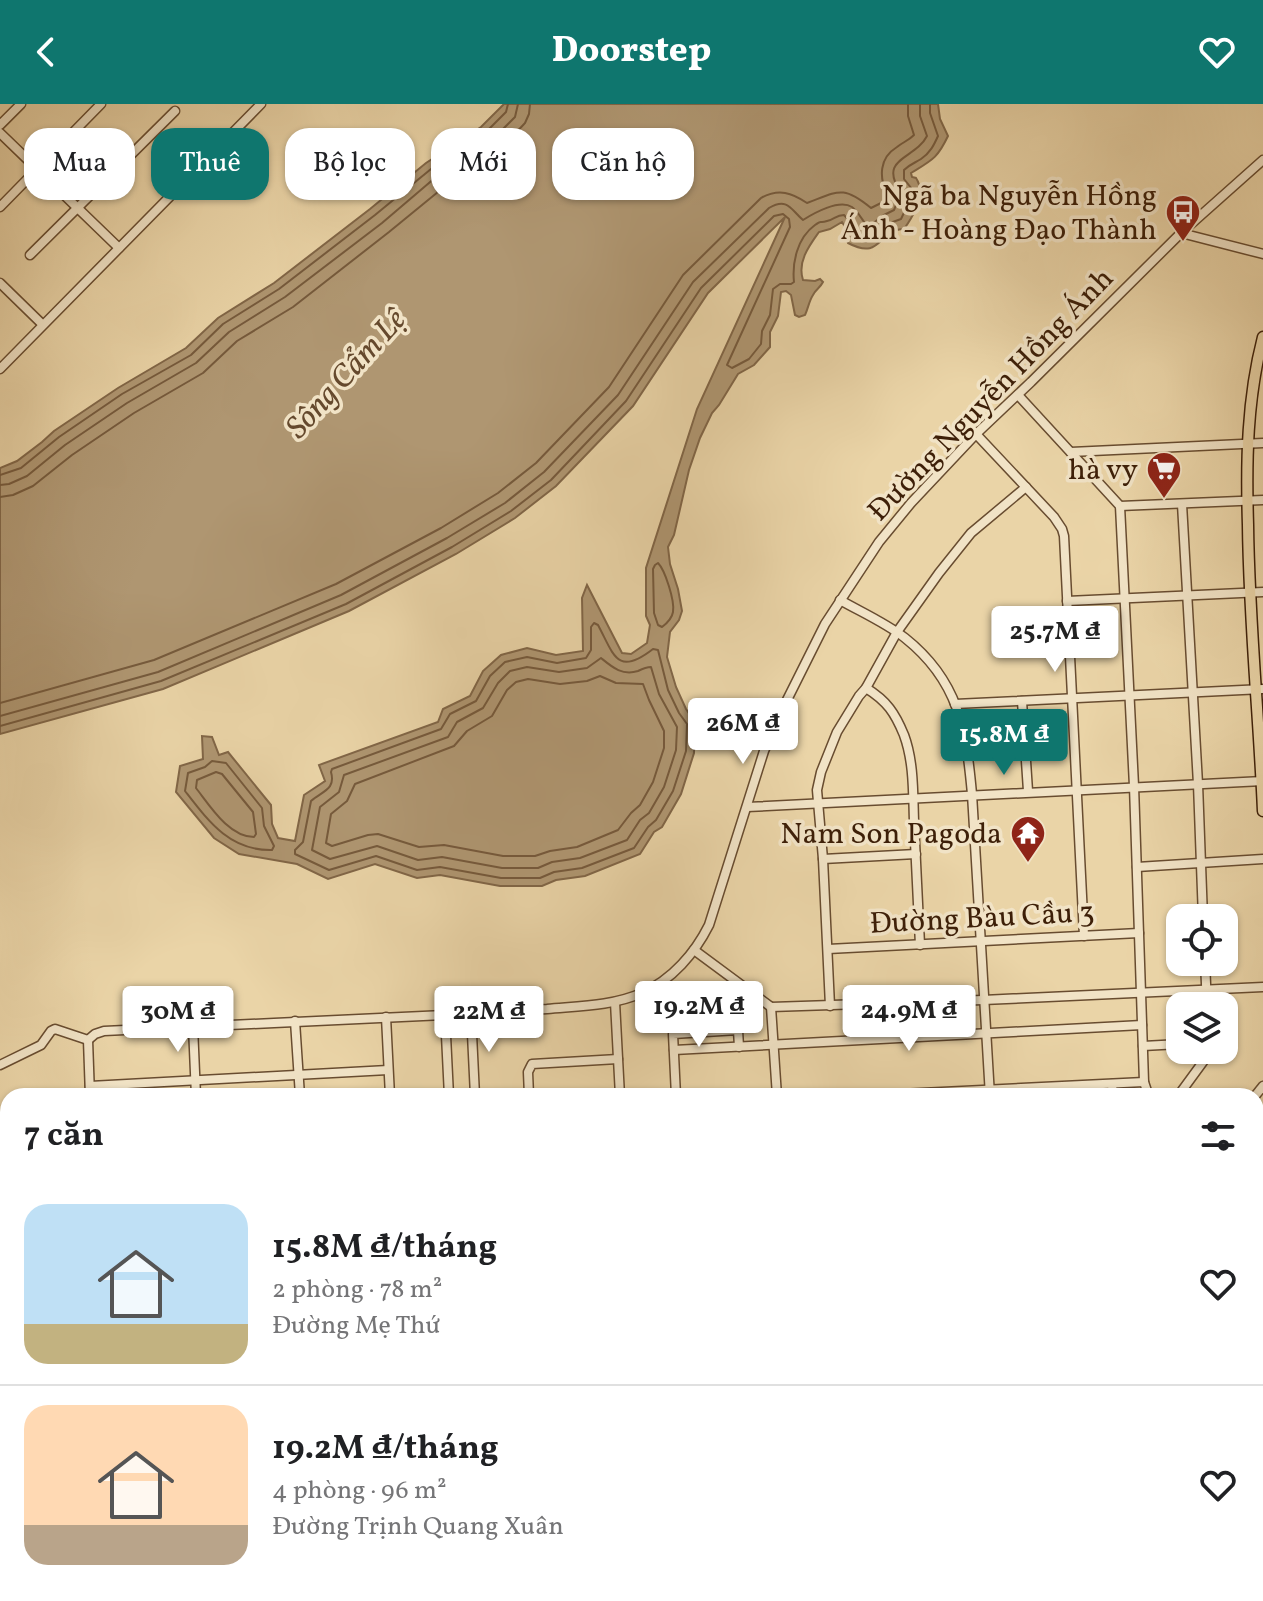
<!DOCTYPE html>
<html lang="vi">
<head>
<meta charset="utf-8">
<style>
	:root { --surface:#fff; --page:#f6f6f6; --text:#202124; --muted:#757577; --line:#e0e0e0; --accent:#0f766e }
	body { margin:0; font-family:Vollkorn,serif; background:var(--page); color:var(--text); height:100vh; display:flex; flex-direction:column; font-size:30px; white-space:nowrap }
	* { box-sizing:border-box; margin:0 }
	p { font-size:26px; color:var(--muted) }
	.icon { flex:none; width:44px; height:44px; fill:none; stroke:currentColor; stroke-width:2; stroke-linecap:round; stroke-linejoin:round }
	.map { position:relative; flex:1; overflow:hidden }
	.drawer { position:absolute; left:0px; top:984px; width:1264px; height:514px; display:flex; flex-direction:column; background:var(--surface); border-radius:24px 24px 0 0; box-shadow:0 2px 6px #0004 }
	.drawer>* { flex:none }
	.guide { position:absolute; left:24px; top:24px; width:800px; height:72px; display:flex; gap:16px }
	.fabs { position:absolute; left:1166px; top:800px; display:grid; gap:16px }
	.fabs a { display:grid; place-items:center; width:72px; height:72px; border-radius:16px; background:var(--surface); box-shadow:0 2px 6px #0004; font-size:40px }
	.price { position:absolute; translate:-50% -68px; padding:0 18px; border-radius:8px; background:#fff; color:#222; font-size:26px; line-height:52px; filter:drop-shadow(0 2px 4px #0008) }
	.price::after { content:''; position:absolute; left:50%; top:48px; width:24px; height:18px; margin-left:-12px; background:inherit; clip-path:polygon(0 0,100% 0,50% 100%) }
	.price.selected { background:var(--accent); color:#fff }
	ul { padding:0; list-style:none }
	li { display:flex; align-items:center; gap:24px; height:200px; padding:0 24px }
	li+li { border-top:2px solid var(--line) }
	li span { display:grid; place-items:center; flex:none; width:224px; height:160px; border-radius:24px; color:#555 }
	li>.icon { margin-inline-start:auto }
	span .icon { width:96px; height:96px; fill:#fffc; stroke-width:1 }
	li b { font-size:34px }
	h2 { display:flex; justify-content:space-between; align-items:center; height:96px; padding:0 24px; font-size:34px }
	.tag { padding:0 28px; border-radius:24px; background:var(--surface); box-shadow:0 2px 6px #0004; font-size:28px; line-height:72px }
	.tag.selected { background:var(--accent); color:#fff }
	header { display:flex; justify-content:space-between; align-items:center; height:104px; padding:0 24px; background:var(--accent); color:#fff; font-size:36px; font-weight:800 }
	.map>svg:first-child { display:block }
	.water { fill:#af9671; stroke:#816647; stroke-width:2 }
	.lines { fill:none; stroke-linecap:round; stroke-linejoin:round }
	.shore { stroke:#765a3c; stroke-width:2 }
	.stream { stroke:#816647; stroke-width:2 }
	.minor-casing { stroke:#684c30; stroke-width:11 }
	.major-casing { stroke:#3d1f08; stroke-width:13 }
	.minor { stroke:#f1e3c6; stroke-width:8 }
	.major { stroke:#ead4a7; stroke-width:10 }
	.labels { text-anchor:middle; stroke-width:7; stroke-linejoin:round; paint-order:stroke }
	.poi-label { font-size:30px; fill:#3d1f08; stroke:#f1e3c6; text-anchor:end }
	.street-label { font-size:30px; fill:#3d1f08; stroke:#f1e3c6 }
	.water-label { font-size:32px; font-style:italic; fill:#65492d; stroke:#f1e3c6 }
</style>
</head>
<body>
<header><svg class="icon" aria-label="back" viewBox="0 0 24 24"><path d="M15 5l-7 7 7 7"/></svg>Doorstep<svg class="icon" aria-label="heart" viewBox="0 0 24 24"><path d="M12 20l-8-8c-3-5 5-10 8-4 3-6 11-1 8 4z"/></svg></header>
<div class="map">
<svg width="1263" height="1497" viewBox="0 0 1263 1497">
	<rect width="100%" height="100%" fill="#ead4a7"/>
	<filter id="stains"><feTurbulence type="fractalNoise" baseFrequency=".0025" numOctaves="4"/><feColorMatrix values="0 0 0 0 .2 0 0 0 0 .09 0 0 0 0 .02 0 0 0 .5 -.17"/></filter>
	<radialGradient id="worn" r=".72"><stop offset=".6" stop-color="#630" stop-opacity="0"/><stop offset="1" stop-color="#630" stop-opacity=".3"/></radialGradient>
	<path class="water" d="M504,0H938L940,15L948,32C937,55 932,56 911,69L912,73L916,74C926,89 914,111 904,125C877,126 882,157 848,139L846,132L847,126L842,118L830,125L819,128C809,142 797,158 803,176L815,177L820,175L823,178C820,184 816,185 813,191C809,197 808,205 805,211L799,213L795,211L791,191L786,187L781,188L778,212L770,228V243L754,261L738,270L719,301L712,309L700,334L689,366L674,431L668,443L670,460L678,485L682,507L679,516L670,528L667,553L676,583L686,605L695,618L694,649L681,690L662,723L654,728L640,750L585,772L556,776L542,782H500L440,771L417,774L375,760L328,775L297,760L239,750L214,734L176,688L180,662L203,655L202,632L212,633L219,651L228,648L271,701L272,720L278,734L295,737L304,691L325,677L319,661L438,618L443,605L470,592L483,567L501,551L527,544L556,551L583,547L582,494L587,481L622,549L631,550L647,539L650,521L646,512V464L697,305L785,113L708,189L633,302L556,382L515,414L456,450L349,507L163,585L0,630V364L17,357L42,338L54,327L118,284L186,244L218,214L274,179L370,105L426,59L481,23Z"/>
	<g class="lines">
		<g class="shore">
			<path d="M0,371L21,364L59,333L122,290L191,251L223,220L279,185L375,111L431,65L485,29L506,8L508,0"/>
			<path d="M0,381L9,380L27,372L65,341L127,299L196,259L229,228L285,193L382,119L436,73L492,36L515,13L518,0"/>
			<path d="M0,393L13,391L33,382L72,351L134,309L203,269L237,237L293,203L389,128L444,83L500,46L525,19L529,10L530,0"/>
			<path d="M658,459C665,466 675,497 673,508C672,514 666,520 662,523L658,521L654,509L653,465L655,461Z"/>
			<path d="M594,519L598,521C614,551 617,573 653,545L658,546L668,586L679,609L687,620L686,647L673,687L656,716L648,723L634,744L582,764L554,768L540,774H501L440,763L417,766L376,752L329,766L295,750V746L303,738L311,697C322,687 336,686 331,668L332,665L441,625L450,610L476,597L490,572L505,558L527,553L557,559L586,554L591,546V523Z"/>
			<path d="M601,554C612,563 622,572 638,567C642,565 646,563 651,563L659,590L677,623L676,646L664,683L649,709L640,716L627,736L580,754L552,758L538,764H502L442,753L418,756L377,742L330,755L312,746L320,703L339,688L344,671L448,633L457,618L483,604L498,579L510,567L527,563L559,568L587,564Z"/>
			<path d="M600,572L616,579L643,580L649,596L664,627V644L653,678L640,701L631,709L618,726L577,743L550,747L535,752H503L444,741L419,743L378,730L368,731L332,742L326,739L331,710L347,697L355,680L454,642L467,627L492,612L507,586L516,578L528,575L560,580L587,577Z"/>
			<path d="M0,599L154,556L336,480L441,424L498,389L536,359L609,283L683,171L761,94C779,84 792,89 807,99C839,87 843,81 871,104L885,97L887,91C879,73 879,54 897,43C903,38 908,37 914,31L908,12V0"/>
			<path d="M0,612L158,568L341,491L447,434L505,399L544,368L618,291L693,178L769,104C788,93 791,106 803,116C814,109 839,95 852,103C859,108 863,118 868,123L884,111L894,106L901,89C877,53 915,56 927,32L920,12V0"/>
			<path d="M0,622L161,577L346,500L452,443L511,407L551,376L626,297L701,184L774,112L783,110L789,115L790,123L727,261L732,264L749,255L761,240L762,227L770,211L773,185L780,180H791L794,178C792,159 797,134 815,121C823,115 818,120 827,117C835,115 836,111 844,111L854,122L855,133L866,138L890,119L901,115L909,98L912,85L904,75V66C910,60 915,59 921,55C930,49 934,41 938,32L930,9V0"/>
			<path d="M212,657L226,659L262,704L264,722L274,742L272,746C230,747 209,718 185,687L188,669L205,663Z"/>
			<path d="M216,668L222,670L253,708L256,730L254,733C229,733 210,702 196,684L197,676Z"/>
		</g>
		<path class="stream" d="M0,1447L8,1445"/>
		<g class="minor-casing">
			<g id="minor">
				<path d="M0,21L21,0"/>
				<path d="M0,29L119,144"/>
				<path d="M0,103L101,0"/>
				<path d="M1181,129L1263,150"/>
				<path d="M30,151L175,7"/>
				<path d="M0,179L42,220"/>
				<path d="M0,265L261,0"/>
				<path d="M1018,291L1120,402L1134,682L1144,978L1147,987L1151,992"/>
				<path d="M976,330L1054,413L1062,425L1064,432L1084,832"/>
				<path d="M1071,348L1263,339"/>
				<path d="M1182,400L1198,680L1203,814"/>
				<path d="M1120,402L1263,396"/>
				<path d="M840,496C861,508 886,519 905,534C959,577 966,625 972,690L990,992"/>
				<path d="M1067,497L1263,488"/>
				<path d="M866,584C887,597 895,609 904,631C914,658 913,689 914,717C916,758 918,800 920,841"/>
				<path d="M1022,597L1028,687"/>
				<path d="M955,600L1263,585"/>
				<path d="M747,703L1263,677"/>
				<path d="M823,755L916,750"/>
				<path d="M1137,763L1263,755"/>
				<path d="M828,845L1139,829"/>
				<path d="M694,846L771,903L777,992"/>
				<path d="M1205,858L1207,902"/>
				<path d="M615,898L620,992"/>
				<path d="M830,902L823,755L817,686L821,668L837,628L859,592L866,584L897,528L939,469L971,429L1026,383"/>
				<path d="M771,903L983,896L1263,883"/>
				<path d="M471,909L475,992"/>
				<path d="M445,911L449,992"/>
				<path d="M386,913L390,992"/>
				<path d="M295,917L300,992"/>
				<path d="M193,922L196,992"/>
				<path d="M88,936L95,930L104,927C217,922 331,916 444,911C478,909 513,907 547,905C579,902 612,902 642,889C672,876 695,849 709,821L764,647L778,614L825,520L879,438L911,399L976,330L1031,278L1181,129L1263,56"/>
				<path d="M88,936L90,992"/>
				<path d="M1143,942L1180,940"/>
				<path d="M674,946L1142,921"/>
				<path d="M0,961L41,941L51,927L55,925L88,936"/>
				<path d="M1112,980L1113,992"/>
				<path d="M90,982L388,966"/>
				<path d="M529,992L528,968L532,960L618,955"/>
				<path d="M676,992L673,930L738,926L739,943"/>
				<path d="M860,992L1144,978"/>
				<path d="M1178,992L1208,951V946"/>
				<path d="M1255,992L1263,982"/>
				<path d="M0,1032L8,1030"/>
				<path d="M1256,1075H1263"/>
				<path d="M0,1107L8,1105"/>
				<path d="M0,1149L8,1147"/>
				<path d="M0,1265H8"/>
				<path d="M1256,1279H1263"/>
				<path d="M0,1327H8"/>
				<path d="M0,1349L8,1357"/>
				<path d="M1256,1470L1263,1469"/>
				<path d="M101,1490L108,1497"/>
				<path d="M155,1490L163,1497"/>
				<path d="M326,1490V1497"/>
				<path d="M485,1490V1497"/>
				<path d="M643,1490V1497"/>
				<path d="M800,1490V1497"/>
				<path d="M1118,1490V1497"/>
				<path d="M1173,1490V1497"/>
				<path d="M75,1497L82,1490"/>
				<path d="M865,1497L1013,1490"/>
			</g>
		</g>
		<g class="major-casing">
			<path id="major" d="M1263,233C1247,295 1246,357 1248,421C1249,516 1259,612 1263,707"/>
		</g>
		<use href="#minor" class="minor"/>
		<use href="#major" class="major"/>
	</g>
	<defs>
		<g id="bus-pin" transform="scale(1.8)"><path d="M0 17L-7.5 6A9.5 9.5 0 1 1 7.5 6Z" fill="#8f2418" stroke="#f1e3c6"/><path d="M-5-6H5V4H4V6H2V4H-2V6H-4V4H-5ZM-3.5-4V0h7V-4ZM-3.5 1.2v1.5H-2V1.2ZM2 1.2v1.5H3.5V1.2Z" fill="#fff"/></g>
		<g id="supermarket-pin" transform="scale(1.8)"><path d="M0 17L-7.5 6A9.5 9.5 0 1 1 7.5 6Z" fill="#8f2418" stroke="#f1e3c6"/><path d="M-6-5.5h2.5l.6 2H6L4.5 2H-2.5L-4.4-4H-6ZM-1.5 3.2a1.3 1.3 0 1 0 .1 0ZM3 3.2a1.3 1.3 0 1 0 .1 0Z" fill="#fff"/></g>
		<g id="temple-pin" transform="scale(1.8)"><path d="M0 17L-7.5 6A9.5 9.5 0 1 1 7.5 6Z" fill="#8f2418" stroke="#f1e3c6"/><path d="M0-6L5-2H3V0L6.5 2.5H4V6H1.5V3h-3V6H-4V2.5H-6.5L-3 0V-2H-5Z" fill="#fff"/></g>
	</defs>
	<g fill-rule="evenodd">
		<use href="#bus-pin" x="1183" y="108"/>
		<use href="#supermarket-pin" x="1164" y="365"/>
		<use href="#temple-pin" x="1028" y="729"/>
	</g>
	<g class="labels">
		<g class="poi-label">
			<text x="1157" y="101">Ngã ba Nguyễn Hồng<tspan x="1157" dy="34">Ánh - Hoàng Đạo Thành</tspan></text>
			<text x="1138" y="375">hà vy</text>
			<text x="1002" y="739">Nam Son Pagoda</text>
		</g>
		<g class="street-label">
			<text transform="translate(990 290) rotate(-46)" y="10">Đường Nguyễn Hồng Ánh</text>
			<text transform="translate(982 813) rotate(-3)" y="10">Đường Bàu Cầu 3</text>
		</g>
		<g class="water-label">
			<text transform="translate(345 269) rotate(-48)" y="11">Sông Cẩm Lệ</text>
		</g>
	</g>
	<rect width="100%" height="100%" filter="url(#stains)"/>
	<rect width="100%" height="100%" fill="url(#worn)"/>
</svg>
<div class="fabs">
<a><svg class="icon" aria-label="locate" viewBox="0 0 24 24"><circle cx="12" cy="12" r="6"/><path d="M12 2v4M12 18v4M2 12h4M18 12h4"/></svg></a>
<a><svg class="icon" aria-label="layers" viewBox="0 0 24 24"><path d="M12 4l9 5-9 5-9-5zM3 14l9 5 9-5"/></svg></a>
</div>
<b class="price" style="left:1055px;top:570px">25.7M ₫</b>
<b class="price" style="left:743px;top:662px">26M ₫</b>
<b class="price selected" style="left:1004px;top:673px">15.8M ₫</b>
<b class="price" style="left:699px;top:945px">19.2M ₫</b>
<b class="price" style="left:909px;top:949px">24.9M ₫</b>
<b class="price" style="left:178px;top:950px">30M ₫</b>
<b class="price" style="left:489px;top:950px">22M ₫</b>
<div class="guide">
<a class="tag">Mua</a>
<a class="tag selected">Thuê</a>
<a class="tag">Bộ lọc</a>
<a class="tag">Mới</a>
<a class="tag">Căn hộ</a>
</div>
<section class="drawer">
<h2>7 căn<svg class="icon" aria-label="filters" viewBox="0 0 24 24"><path d="M4 7h16M4 17h16"/><circle cx="9" cy="7" r="2"/><circle cx="15" cy="17" r="2"/></svg></h2>
<ul>
<li><span style="background:linear-gradient(#bfe0f5 75%,#c2b280 0)"><svg class="icon" aria-label="home" viewBox="0 0 24 24"><path d="M3 11l9-7 9 7M6 9v11h12V9"/></svg></span><div><b>15.8M ₫/tháng</b><p>2 phòng · 78 m²</p><p>Đường Mẹ Thứ</p></div><svg class="icon" aria-label="heart" viewBox="0 0 24 24"><path d="M12 20l-8-8c-3-5 5-10 8-4 3-6 11-1 8 4z"/></svg></li>
<li><span style="background:linear-gradient(#ffd9b3 75%,#b9a48a 0)"><svg class="icon" aria-label="home" viewBox="0 0 24 24"><path d="M3 11l9-7 9 7M6 9v11h12V9"/></svg></span><div><b>19.2M ₫/tháng</b><p>4 phòng · 96 m²</p><p>Đường Trịnh Quang Xuân</p></div><svg class="icon" aria-label="heart" viewBox="0 0 24 24"><path d="M12 20l-8-8c-3-5 5-10 8-4 3-6 11-1 8 4z"/></svg></li>
</ul>
</section>
</div>
</body>
</html>
